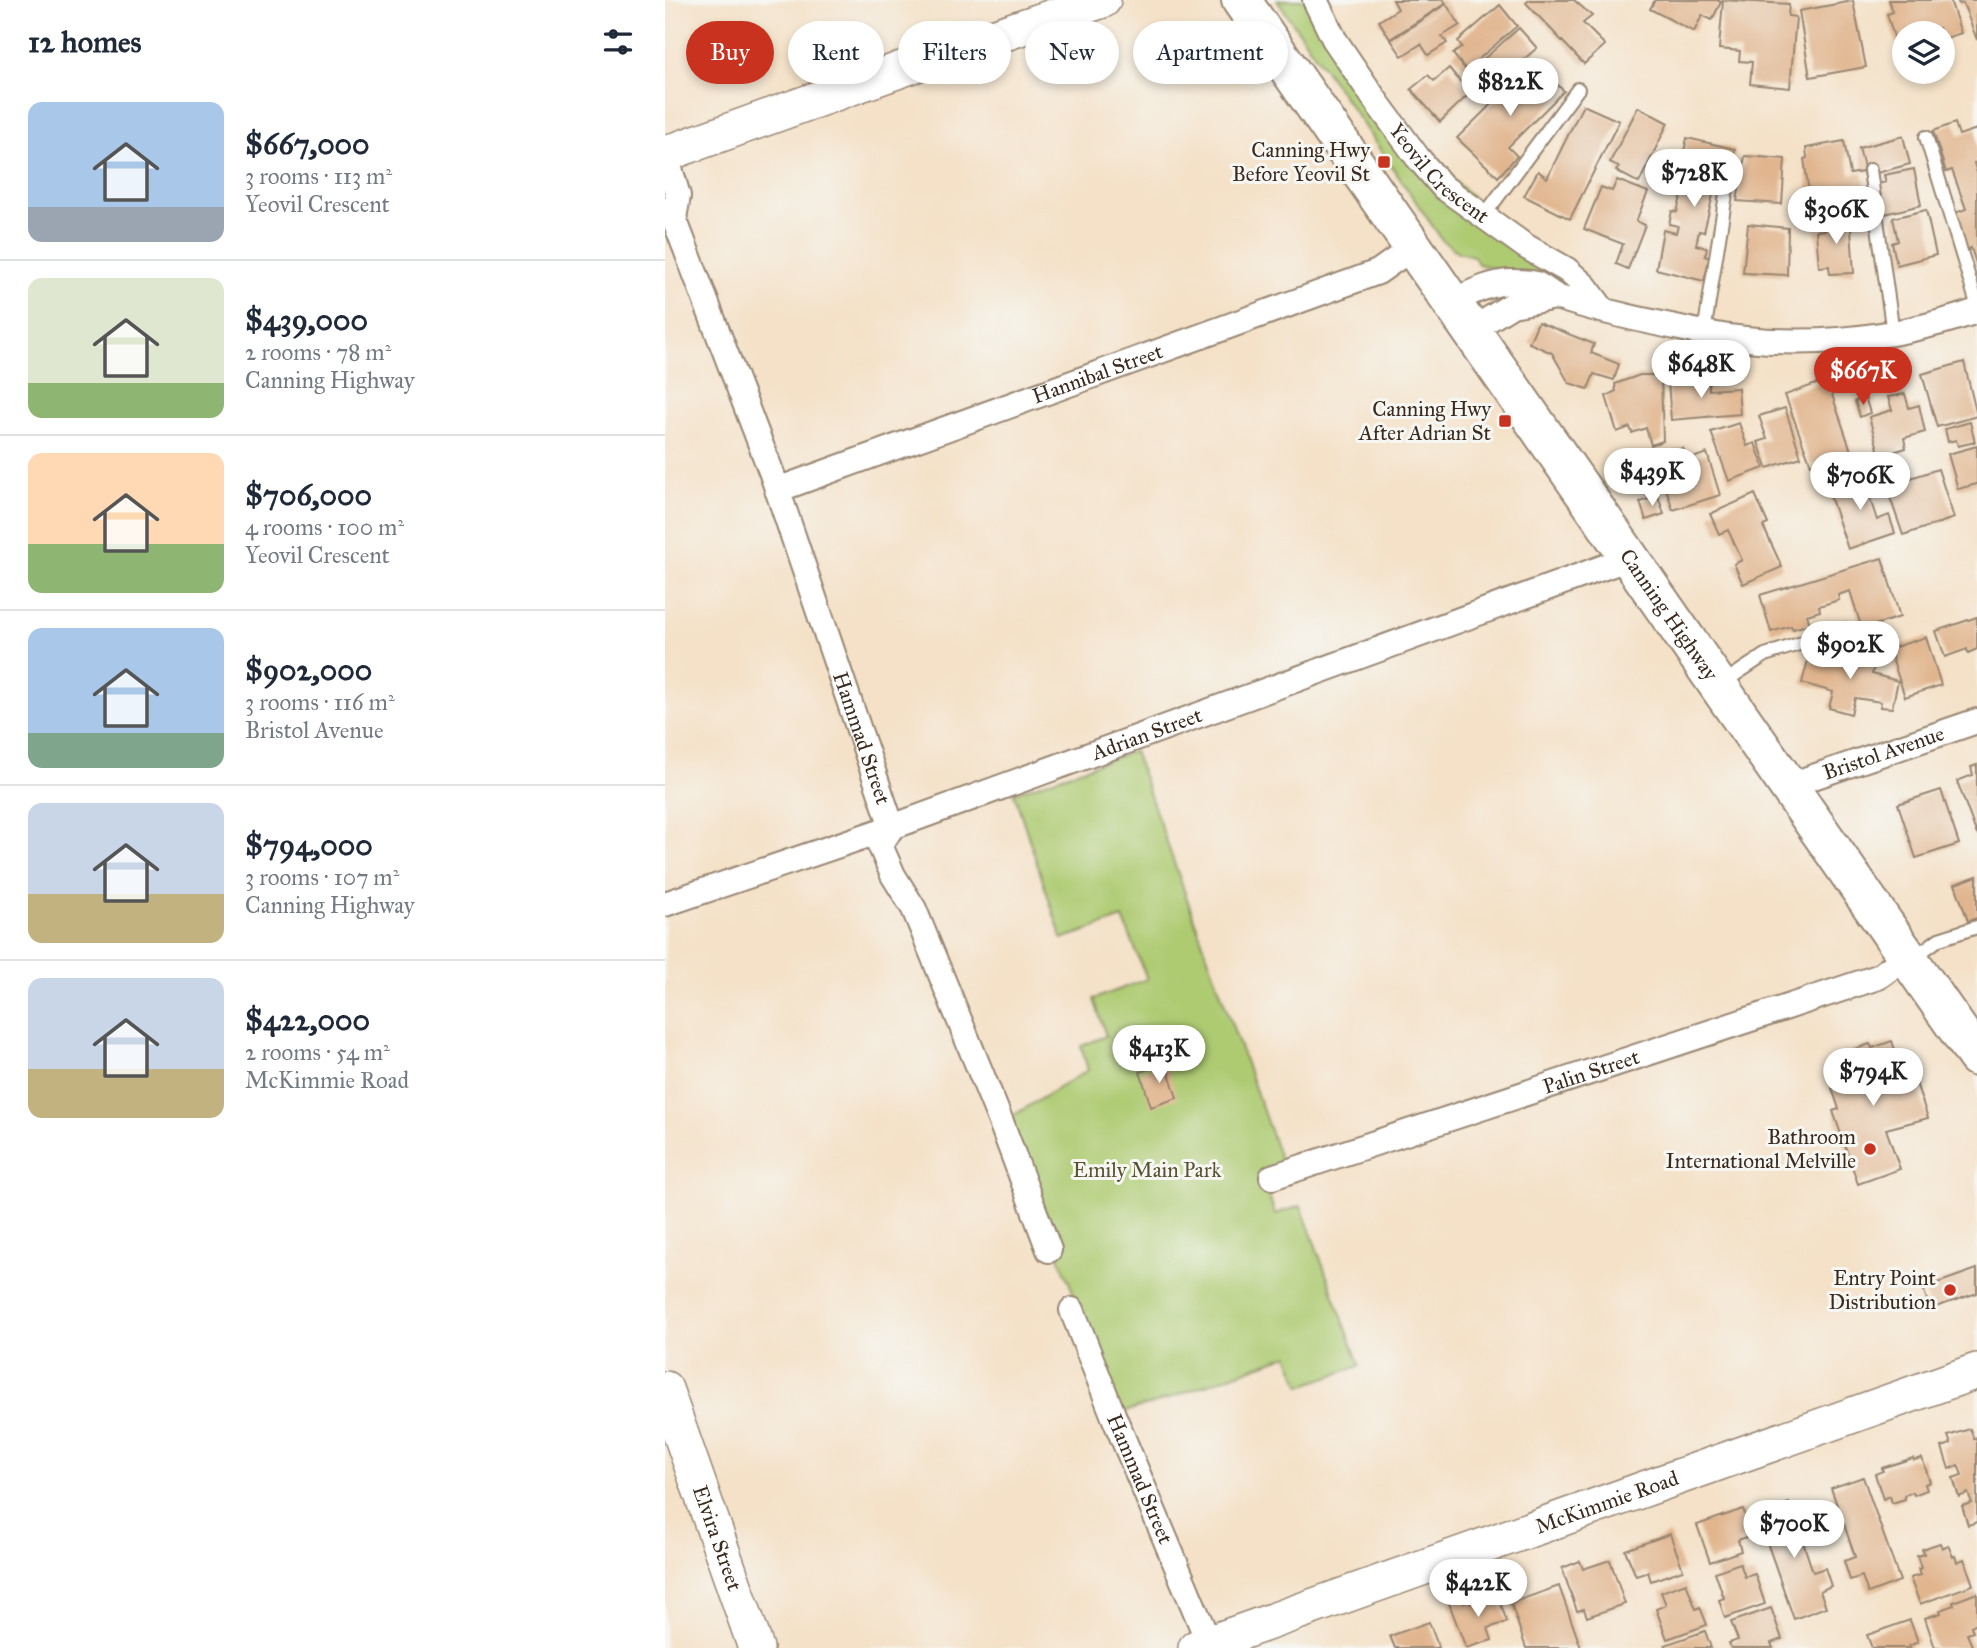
<!DOCTYPE html>
<html lang="en">
<head>
<meta charset="utf-8">
<style>
	:root { --surface:#fff; --page:#f6f6f7; --text:#1f2937; --muted:#747a83; --line:#e0e1e3; --accent:#c8321e }
	body { margin:0; font-family:"IM FELL Great Primer",serif; background:var(--page); color:var(--text); height:100vh; display:flex; flex-direction:column; font-size:26px; white-space:nowrap }
	* { box-sizing:border-box; margin:0 }
	p { font-size:23px; color:var(--muted) }
	.icon { flex:none; width:38px; height:38px; fill:none; stroke:currentColor; stroke-width:2; stroke-linecap:round; stroke-linejoin:round }
	.map { position:relative; flex:1; overflow:hidden }
	.drawer { display:flex; flex-direction:column; background:var(--surface); width:665px }
	.drawer>* { flex:none }
	.top-card { position:absolute; left:21px; top:21px; width:665px; height:63px; display:flex; gap:14px }
	.fabs { position:absolute; left:1227px; top:21px; display:grid; gap:14px }
	.fabs a { display:grid; place-items:center; width:63px; height:63px; border-radius:50%; background:var(--surface); box-shadow:0 4px 10px #0003; font-size:35px }
	.price { position:absolute; translate:-50% -60px; padding:0 16px; border-radius:24px; background:#fff; color:#222; font-size:23px; line-height:46px; filter:drop-shadow(0 2px 4px #0008) }
	.price::after { content:''; position:absolute; left:50%; top:42px; width:21px; height:16px; margin-left:-10px; background:inherit; clip-path:polygon(0 0,100% 0,50% 100%) }
	.price.active { background:var(--accent); color:#fff }
	ul { padding:0; list-style:none }
	li { display:flex; align-items:center; gap:21px; height:175px; padding:0 28px }
	li+li { border-top:2px solid var(--line) }
	li span { display:grid; place-items:center; flex:none; width:196px; height:140px; border-radius:14px; color:#555 }
	li>.icon { margin-inline-start:auto }
	span .icon { width:84px; height:84px; fill:#fffc; stroke-width:1 }
	li b { font-size:30px }
	h2 { display:flex; justify-content:space-between; align-items:center; height:84px; padding:0 28px; font-size:30px }
	.tag { padding:0 24px; border-radius:32px; background:var(--surface); box-shadow:0 4px 10px #0003; font-size:24px; line-height:63px }
	.tag.active { background:var(--accent); color:#fff }
	main { display:flex; flex:1; min-height:0 }
	.map>svg:first-child { display:block }
	.green { fill:#aecb72; stroke:#747a48; stroke-width:2 }
	.building { fill:#e1b68f }
	.lines { fill:none; stroke-linecap:round; stroke-linejoin:round }
	.lane-casing { stroke:#988672; stroke-width:16 }
	.street-casing { stroke:#988672; stroke-width:28 }
	.secondary-casing { stroke:#988672; stroke-width:38 }
	.highway-casing { stroke:#988672; stroke-width:42 }
	.lane { stroke:#fff; stroke-width:12 }
	.street { stroke:#fff; stroke-width:24 }
	.secondary { stroke:#fff; stroke-width:35 }
	.highway { stroke:#fff; stroke-width:38 }
	.poi-dot { fill:#c8321e; stroke:#f6f6f2; stroke-width:2.5 }
	.labels { text-anchor:middle; stroke-width:6; stroke-linejoin:round; paint-order:stroke }
	.poi-label { font-size:21px; fill:#3b2a1e; stroke:#f6f6f2; text-anchor:end }
	.street-label { font-size:21px; fill:#3b2a1e; stroke:#f6f6f2 }
	.park-label { font-size:21px; fill:#585233; stroke:#f6f6f2 }
</style>
</head>
<body>
<main>
<section class="drawer">
<h2>12 homes<svg class="icon" aria-label="filters" viewBox="0 0 24 24"><path d="M4 7h16M4 17h16"/><circle cx="9" cy="7" r="2"/><circle cx="15" cy="17" r="2"/></svg></h2>
<ul>
<li><span style="background:linear-gradient(#a9c7e8 75%,#9aa5b1 0)"><svg class="icon" aria-label="home" viewBox="0 0 24 24"><path d="M3 11l9-7 9 7M6 9v11h12V9"/></svg></span><div><b>$667,000</b><p>3 rooms · 113 m²</p><p>Yeovil Crescent</p></div></li>
<li><span style="background:linear-gradient(#dfe7d0 75%,#8fb573 0)"><svg class="icon" aria-label="home" viewBox="0 0 24 24"><path d="M3 11l9-7 9 7M6 9v11h12V9"/></svg></span><div><b>$439,000</b><p>2 rooms · 78 m²</p><p>Canning Highway</p></div></li>
<li><span style="background:linear-gradient(#ffd9b3 65%,#8fb573 0)"><svg class="icon" aria-label="home" viewBox="0 0 24 24"><path d="M3 11l9-7 9 7M6 9v11h12V9"/></svg></span><div><b>$706,000</b><p>4 rooms · 100 m²</p><p>Yeovil Crescent</p></div></li>
<li><span style="background:linear-gradient(#a9c7e8 75%,#7fa58c 0)"><svg class="icon" aria-label="home" viewBox="0 0 24 24"><path d="M3 11l9-7 9 7M6 9v11h12V9"/></svg></span><div><b>$902,000</b><p>3 rooms · 116 m²</p><p>Bristol Avenue</p></div></li>
<li><span style="background:linear-gradient(#c9d6e8 65%,#c2b280 0)"><svg class="icon" aria-label="home" viewBox="0 0 24 24"><path d="M3 11l9-7 9 7M6 9v11h12V9"/></svg></span><div><b>$794,000</b><p>3 rooms · 107 m²</p><p>Canning Highway</p></div></li>
<li><span style="background:linear-gradient(#c9d6e8 65%,#c2b280 0)"><svg class="icon" aria-label="home" viewBox="0 0 24 24"><path d="M3 11l9-7 9 7M6 9v11h12V9"/></svg></span><div><b>$422,000</b><p>2 rooms · 54 m²</p><p>McKimmie Road</p></div></li>
</ul>
</section>
<div class="map">
<svg width="1312" height="1648" viewBox="0 0 1312 1648">
	<rect width="100%" height="100%" fill="#f6f6f2"/>
	<filter id="ink" filterUnits="userSpaceOnUse"><feTurbulence type="fractalNoise" baseFrequency=".0143" numOctaves="2"/><feDisplacementMap in="SourceGraphic" scale="14" xChannelSelector="R" yChannelSelector="G"/><feConvolveMatrix kernelMatrix="1 2 1 2 8 2 1 2 1" color-interpolation-filters="sRGB"/></filter>
	<filter id="wash" filterUnits="userSpaceOnUse"><feTurbulence type="fractalNoise" baseFrequency=".00686" numOctaves="4" result="noise"/><feDisplacementMap in="SourceGraphic" scale="28" xChannelSelector="R" yChannelSelector="G"/><feGaussianBlur stdDeviation="1.57" result="paint"/><feColorMatrix in="noise" values="0 0 0 0 0 0 0 0 0 0 0 0 0 0 0 0 0 1.4 0 .05"/><feComposite in="paint" operator="in"/></filter>
	<g filter="url(#wash)">
		<rect width="100%" height="100%" fill="#f4e1c7"/>
		<g class="green">
			<path d="M612,0H642L699,99L893,275L895,281L890,285L813,264L809,256L793,252L778,241Z"/>
			<path d="M469,751L617,1164L596,1171L610,1214L636,1206L695,1366L636,1386L623,1355L491,1403L455,1413L341,1120L423,1070L416,1046L441,1036L429,999L482,979L458,918L397,939L349,793Z"/>
		</g>
		<g id="blocks">
			<g class="building">
				<path d="M728,0H778L781,3L725,39L714,21L733,9Z"/>
				<path d="M864,0H909L927,16L918,23L940,45L919,64L861,3Z"/>
				<path d="M990,0H1052L1056,2L1047,20L1037,15L1029,32L985,9Z"/>
				<path d="M1058,0L1124,4L1123,16L1131,17L1125,88L1085,84L1087,62L1074,61L1075,51L1054,49Z"/>
				<path d="M1224,0H1285L1296,33L1278,39L1274,28L1257,33H1239L1238,67L1222,14L1228,12Z"/>
				<path d="M1292,0H1312V40L1298,3L1294,4Z"/>
				<path d="M1188,1L1201,67L1145,77L1134,11Z"/>
				<path d="M781,4L795,25L777,36L782,43L763,55L756,44L737,56L726,40Z"/>
				<path d="M835,5L852,26L801,70L788,54L797,47L793,41Z"/>
				<path d="M854,28L872,48L830,84L825,78L816,86L804,72Z"/>
				<path d="M869,62L899,91L843,147L852,156L833,177L792,138Z"/>
				<path d="M784,68L805,93L775,122L746,89L763,75L769,81Z"/>
				<path d="M918,105L954,121L905,219L859,196L873,171L882,178Z"/>
				<path d="M973,107L1003,123L974,183L951,171L954,167L945,162Z"/>
				<path d="M1290,123L1294,135L1312,129V162L1309,163L1312,173V266L1306,248L1302,250L1290,213L1301,209L1287,170L1281,172L1268,131Z"/>
				<path d="M1238,136L1245,164L1212,173L1211,169L1200,172L1194,148Z"/>
				<path d="M1022,138L1070,149L1065,171L1058,180L1052,178L1039,232L1034,231L1031,245L1042,248L1040,256L1045,258L1039,281L991,269L998,230L1011,233L1013,226L1004,224L1007,211L1012,212L1023,170L1015,169Z"/>
				<path d="M1179,141L1185,174L1198,172L1202,194L1180,197L1179,194L1174,195V199L1151,203L1152,210L1141,212L1139,200L1145,199L1139,159L1142,158L1141,148Z"/>
				<path d="M1080,156L1120,159L1117,204L1072,201Z"/>
				<path d="M1249,169L1256,205L1220,214L1213,184L1221,182L1219,175Z"/>
				<path d="M952,180L983,192L971,221L980,225L963,269L951,264L958,244L919,229L936,187L947,191Z"/>
				<path d="M1261,210L1271,255L1232,265L1227,243L1233,241L1228,218Z"/>
				<path d="M1185,216L1189,273L1165,274L1164,266L1154,267L1151,231L1160,230L1159,218Z"/>
				<path d="M1083,224L1123,228L1122,275L1078,273Z"/>
				<path d="M873,322L929,344L926,353L954,364L949,380L929,374L923,389L904,383L887,353L864,343Z"/>
				<path d="M1299,362L1312,416L1272,427L1257,374Z"/>
				<path d="M975,375H996L998,441L986,445L981,428L967,433L965,427L952,432L941,396L951,391L950,384Z"/>
				<path d="M1044,379V390L1073,388L1075,414L1006,420L1003,382Z"/>
				<path d="M1162,380L1186,451L1146,465L1120,395Z"/>
				<path d="M1240,394L1244,408L1254,405L1260,432L1239,438L1241,448L1215,456L1204,417L1227,410L1223,397Z"/>
				<path d="M1200,397L1205,413L1195,417L1190,401Z"/>
				<path d="M1120,408L1136,457L1102,468L1093,442L1102,439L1094,416Z"/>
				<path d="M1305,422L1310,442L1293,446L1291,440L1283,442L1280,429Z"/>
				<path d="M1074,423L1082,446L1090,443L1099,468L1064,481L1046,432Z"/>
				<path d="M1312,446V484L1293,489L1283,454Z"/>
				<path d="M1018,448L1022,460L1042,453L1055,495L1008,510L991,457Z"/>
				<path d="M1238,464L1243,479L1273,469L1289,518L1238,535L1216,471Z"/>
				<path d="M1210,473L1216,491L1204,496L1212,520L1224,515L1230,533L1183,549L1163,490Z"/>
				<path d="M1090,494L1103,524L1098,526L1117,567L1078,584L1069,564L1077,560L1063,530L1054,534L1045,514Z"/>
				<path d="M993,496L999,514L981,520L975,502Z"/>
				<path d="M1217,558L1235,617L1197,629L1185,591L1173,595L1174,600L1154,606L1155,611L1142,615L1145,624L1128,629L1126,626L1106,632L1095,595Z"/>
				<path d="M1312,617V649L1303,653L1302,649L1280,657L1271,631Z"/>
				<path d="M1261,637L1276,685L1240,697L1224,649Z"/>
				<path d="M1167,647L1211,660L1207,674L1233,681L1227,708L1215,707L1216,702L1190,698L1186,714L1164,708L1168,692L1137,683L1143,660L1162,665Z"/>
				<path d="M1312,765V835L1292,781L1308,775L1306,767Z"/>
				<path d="M1276,790L1294,844L1251,858L1233,804Z"/>
				<path d="M1312,876V918L1303,921L1290,884Z"/>
				<path d="M1227,1041L1236,1068L1231,1070L1237,1088L1251,1083L1263,1118L1221,1129L1235,1169L1193,1184L1168,1111L1174,1109L1167,1088L1175,1085L1169,1066L1179,1062L1178,1058L1189,1054L1187,1050L1205,1044L1207,1048Z"/>
				<path d="M501,1063L512,1098L486,1107L475,1072Z"/>
				<path d="M1312,1269V1293L1265,1309L1258,1288Z"/>
				<path d="M1305,1429L1309,1439L1311,1438L1312,1440V1522L1303,1525L1297,1506L1307,1503L1303,1493L1294,1497L1288,1478L1297,1475L1293,1465L1284,1469L1277,1447L1286,1444L1283,1436Z"/>
				<path d="M1248,1458L1249,1460L1257,1458L1265,1482L1260,1484L1262,1490L1249,1495L1248,1492L1239,1495L1240,1499L1227,1503L1225,1496L1218,1499L1210,1474L1218,1471L1217,1468Z"/>
				<path d="M1198,1477L1235,1581L1203,1593L1197,1576L1185,1580L1179,1561L1190,1557L1179,1524L1167,1529L1160,1509L1172,1505L1166,1488Z"/>
				<path d="M1124,1503L1130,1520L1141,1516L1148,1535L1137,1539L1148,1572L1160,1568L1166,1586L1155,1591L1161,1607L1129,1619L1092,1514Z"/>
				<path d="M1078,1509L1087,1535L1073,1540L1076,1551L1045,1562L1032,1525Z"/>
				<path d="M1005,1534L1018,1570L986,1581L983,1572L971,1576L960,1550Z"/>
				<path d="M1275,1543L1277,1548L1283,1545L1288,1557L1290,1556L1292,1562L1299,1559L1308,1585L1255,1604L1245,1578L1255,1575L1253,1569L1256,1568L1252,1556L1259,1554L1257,1549Z"/>
				<path d="M945,1560L960,1604L922,1617L919,1609L912,1611L897,1568L915,1561L918,1569Z"/>
				<path d="M1075,1563L1080,1577L1090,1574L1100,1604L1060,1618L1054,1600L1059,1598L1050,1572Z"/>
				<path d="M1021,1583L1031,1609L1035,1607L1042,1625L1002,1639L991,1609L1001,1605L996,1592Z"/>
				<path d="M894,1586L916,1648H861L846,1603Z"/>
				<path d="M832,1593L842,1622L823,1628L827,1640L801,1648L784,1603L797,1598L799,1602L804,1600L805,1603Z"/>
				<path d="M1312,1593V1623L1306,1626L1308,1632L1302,1634L1308,1648H1270L1260,1618L1276,1613L1275,1610L1289,1605L1288,1602Z"/>
				<path d="M1106,1608L1117,1639L1106,1643L1108,1648H1066L1064,1643L1073,1640L1066,1622Z"/>
				<path d="M1245,1620L1253,1642L1244,1646L1245,1648H1207L1202,1635Z"/>
				<path d="M764,1622L774,1648H730L725,1636Z"/>
				<path d="M1040,1631L1046,1648H1001L1000,1645Z"/>
			</g>
		</g>
	</g>
	<g filter="url(#ink)">
		<use href="#blocks" fill-opacity="0" stroke="#988672" stroke-width="2"/>
		<g class="lines">
			<g class="lane-casing">
				<g id="lane">
					<path d="M1261,137L1312,304"/>
					<path d="M1205,170L1228,333"/>
					<path d="M818,217L913,89"/>
					<path d="M1039,333L1064,175"/>
					<path d="M1056,684L1100,655L1180,629"/>
					<path d="M1247,959L1274,939L1312,927"/>
				</g>
			</g>
			<g class="street-casing">
				<g id="street">
					<path id="s1" d="M650,0L669,39L713,104L753,158L778,187L860,246L902,270L920,286L938,310"/>
					<path d="M0,151L13,196L9,218"/>
					<path id="s2" d="M0,210L9,218L107,474L227,827L215,845L228,875L249,909L336,1122L384,1250"/>
					<path d="M785,302C804,294 824,283 845,282C852,282 864,282 871,284C879,287 886,295 894,298C941,313 991,323 1039,333C1130,350 1225,341 1312,311"/>
					<path d="M805,331L847,305L891,297"/>
					<path id="s3" d="M112,490L713,272L747,248"/>
					<path id="s4" d="M1122,786L1312,721"/>
					<path id="s5" d="M0,904L227,827L964,558"/>
					<path id="s6" d="M607,1177L1213,977L1242,956"/>
					<path id="s7" d="M407,1310L449,1417L546,1648"/>
				</g>
			</g>
			<g class="secondary-casing">
				<g id="secondary">
					<path d="M0,154L301,46L438,0"/>
					<path id="s8" d="M0,1389L91,1648"/>
					<path id="s9" d="M531,1648L1312,1371"/>
				</g>
			</g>
			<g class="highway-casing">
				<g id="highway">
					<path id="s10" d="M576,0L1312,1057"/>
				</g>
			</g>
			<use href="#lane" class="lane"/>
			<use href="#street" class="street"/>
			<use href="#secondary" class="secondary"/>
			<use href="#highway" class="highway"/>
		</g>
	</g>
	<g class="poi-dot">
		<rect x="712" y="155" width="14" height="14" rx="3.5"/>
		<rect x="833" y="414" width="14" height="14" rx="3.5"/>
		<circle cx="1205" cy="1149" r="7"/>
		<circle cx="1285" cy="1290" r="7"/>
	</g>
	<g class="labels">
		<g class="poi-label">
			<text x="705" y="157">Canning Hwy<tspan x="705" dy="24">Before Yeovil St</tspan></text>
			<text x="826" y="416">Canning Hwy<tspan x="826" dy="24">After Adrian St</tspan></text>
			<text x="1191" y="1144">Bathroom<tspan x="1191" dy="24">International Melville</tspan></text>
			<text x="1271" y="1285">Entry Point<tspan x="1271" dy="24">Distribution</tspan></text>
		</g>
		<g class="street-label">
			<text dy="7" stroke="none"><textPath href="#s1" startOffset="215">Yeovil Crescent</textPath></text>
			<text dy="7" stroke="none"><textPath href="#s3" startOffset="341">Hannibal Street</textPath></text>
			<text dy="7" stroke="none"><textPath href="#s10" startOffset="749">Canning Highway</textPath></text>
			<text dy="7" stroke="none"><textPath href="#s5" startOffset="511">Adrian Street</textPath></text>
			<text dy="7" stroke="none"><textPath href="#s2" startOffset="565">Hammad Street</textPath></text>
			<text dy="7" stroke="none"><textPath href="#s4" startOffset="102">Bristol Avenue</textPath></text>
			<text dy="7" stroke="none"><textPath href="#s6" startOffset="336">Palin Street</textPath></text>
			<text dy="7" stroke="none"><textPath href="#s7" startOffset="182">Hammad Street</textPath></text>
			<text dy="7" stroke="none"><textPath href="#s9" startOffset="436">McKimmie Road</textPath></text>
			<text dy="7" stroke="none"><textPath href="#s8" startOffset="158">Elvira Street</textPath></text>
		</g>
		<g class="park-label">
			<text x="482" y="1177">Emily Main Park</text>
		</g>
	</g>
</svg>
<div class="fabs">
<a><svg class="icon" aria-label="layers" viewBox="0 0 24 24"><path d="M12 4l9 5-9 5-9-5zM3 14l9 5 9-5"/></svg></a>
</div>
<b class="price" style="left:845px;top:118px">$822K</b>
<b class="price" style="left:1029px;top:209px">$728K</b>
<b class="price" style="left:1171px;top:246px">$306K</b>
<b class="price" style="left:1036px;top:400px">$648K</b>
<b class="price active" style="left:1198px;top:407px">$667K</b>
<b class="price" style="left:987px;top:508px">$439K</b>
<b class="price" style="left:1195px;top:512px">$706K</b>
<b class="price" style="left:1185px;top:681px">$902K</b>
<b class="price" style="left:494px;top:1085px">$413K</b>
<b class="price" style="left:1208px;top:1108px">$794K</b>
<b class="price" style="left:1129px;top:1560px">$700K</b>
<b class="price" style="left:813px;top:1619px">$422K</b>
<div class="top-card">
<a class="tag active">Buy</a>
<a class="tag">Rent</a>
<a class="tag">Filters</a>
<a class="tag">New</a>
<a class="tag">Apartment</a>
</div>
</div>
</main>
</body>
</html>
